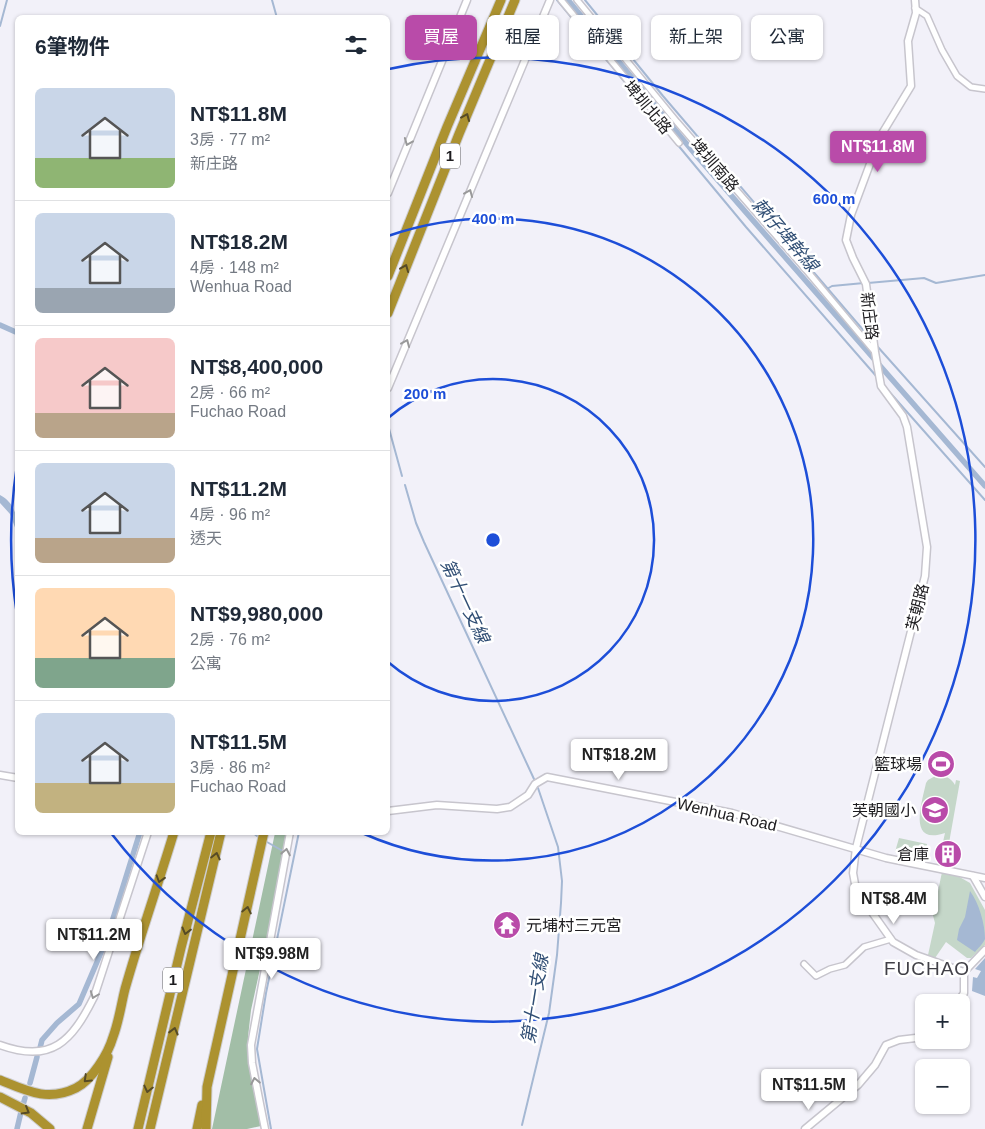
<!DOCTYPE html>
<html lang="zh-TW">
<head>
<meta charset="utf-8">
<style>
	:root { --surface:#fff; --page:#f6f6f7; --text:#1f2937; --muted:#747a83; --line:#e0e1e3; --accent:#b94ba9 }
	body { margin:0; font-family:Arial,"Noto Sans TC",sans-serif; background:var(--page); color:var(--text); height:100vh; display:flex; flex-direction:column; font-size:19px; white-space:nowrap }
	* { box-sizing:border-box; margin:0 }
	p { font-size:16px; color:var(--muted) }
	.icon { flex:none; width:28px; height:28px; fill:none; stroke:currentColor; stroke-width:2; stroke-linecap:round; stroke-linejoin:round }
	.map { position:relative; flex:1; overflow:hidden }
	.drawer { position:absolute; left:15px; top:15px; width:375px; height:820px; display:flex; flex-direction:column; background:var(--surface); border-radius:8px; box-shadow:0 1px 4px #0004 }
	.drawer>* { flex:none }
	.guide { position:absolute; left:405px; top:15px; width:475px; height:45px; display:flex; gap:10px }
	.controls { position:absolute; left:915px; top:994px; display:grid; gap:10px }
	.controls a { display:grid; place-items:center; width:55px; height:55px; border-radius:8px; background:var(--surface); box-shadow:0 1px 4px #0004; font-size:25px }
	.price { position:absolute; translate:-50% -42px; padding:0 11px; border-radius:5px; background:#fff; color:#222; font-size:16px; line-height:32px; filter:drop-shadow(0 1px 2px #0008) }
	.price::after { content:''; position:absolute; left:50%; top:30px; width:15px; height:11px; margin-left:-8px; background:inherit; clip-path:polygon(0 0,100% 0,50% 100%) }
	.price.current { background:var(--accent); color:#fff }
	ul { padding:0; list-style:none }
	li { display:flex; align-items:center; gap:15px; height:125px; padding:0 20px }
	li+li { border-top:1px solid var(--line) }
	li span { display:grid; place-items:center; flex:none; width:140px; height:100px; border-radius:8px; color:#555 }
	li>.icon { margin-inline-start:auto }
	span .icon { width:60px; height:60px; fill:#fffc; stroke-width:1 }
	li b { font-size:21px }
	h2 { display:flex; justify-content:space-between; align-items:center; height:60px; padding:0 20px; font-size:21px }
	.chip { padding:0 18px; border-radius:8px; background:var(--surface); box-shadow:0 1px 4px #0004; font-size:18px; line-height:45px }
	.chip.current { background:var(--accent); color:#fff }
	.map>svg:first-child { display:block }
	.green { fill:#c5d7c9 }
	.forest { fill:#a2bea7 }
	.water { fill:#a5b8d3 }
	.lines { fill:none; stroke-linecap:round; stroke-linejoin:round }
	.stream { stroke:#a5b8d3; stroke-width:2 }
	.canal { stroke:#a5b8d3; stroke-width:5.5 }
	.minor-casing { stroke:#c7c5cd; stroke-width:8 }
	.tertiary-casing { stroke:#c7c5cd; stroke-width:9 }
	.motorway-casing { stroke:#cdcdce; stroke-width:11 }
	.minor { stroke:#fff; stroke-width:5 }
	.tertiary { stroke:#fff; stroke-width:6 }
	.motorway { stroke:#ac9230; stroke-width:9 }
	.oneway { stroke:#564b26 }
	.oneway2 { stroke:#99999a }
	.ring { fill:none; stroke:#1d4ed8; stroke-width:2.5 }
	.labels { text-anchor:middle; stroke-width:5; stroke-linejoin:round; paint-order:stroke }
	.shield { fill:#fff; stroke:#616062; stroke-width:1 }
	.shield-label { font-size:15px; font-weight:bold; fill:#1d1c1f }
	.street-label { font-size:16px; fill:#1d1c1f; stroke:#fff }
	.poi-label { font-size:16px; fill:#1d1c1f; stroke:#fff; text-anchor:end }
	.water-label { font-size:18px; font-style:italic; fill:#304e74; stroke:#fff }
	.quarter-label { font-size:19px; letter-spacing:1px; fill:#414047; stroke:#fff }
	.centre { fill:#1d4ed8; stroke:#fff; stroke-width:2.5 }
	.ring-label { font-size:15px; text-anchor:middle; font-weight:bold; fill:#1d4ed8; stroke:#fff; stroke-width:5; stroke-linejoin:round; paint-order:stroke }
</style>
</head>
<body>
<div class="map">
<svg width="985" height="1129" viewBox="0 0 985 1129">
	<rect width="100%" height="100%" fill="#f2f1f9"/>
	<g class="green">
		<path d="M930,756L953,760L952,770L929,767Z"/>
		<path d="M937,775C945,775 951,778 955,785L956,780L960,781L949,843L943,842L945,833C907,846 922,802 926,783L928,780Z"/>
		<path d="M899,838L927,844L925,859L895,852Z"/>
		<path d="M942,872L956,875L970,883L985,910V945L971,958H967L946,942L935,958L928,955L935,923L932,912L936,901Z"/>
	</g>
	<path class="forest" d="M275,833H287L269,928L251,1010L248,1037L249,1063L261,1126L247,1129H212Z"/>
	<g class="water">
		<path d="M0,495C15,503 18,517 17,533L10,514L0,503Z"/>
		<path d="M970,891C979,903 985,924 985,939C983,944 978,948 975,952L957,940L959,929L965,917Z"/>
		<path d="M985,958V996L972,991L973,977L977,978L981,971L975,969Z"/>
	</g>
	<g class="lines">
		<g class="stream">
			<path d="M272,0L277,18"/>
			<path d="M557,0L643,104"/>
			<path d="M585,0L663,96L870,338"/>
			<path d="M0,26L7,0"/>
			<path d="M677,144L746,227L877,377"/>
			<path d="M868,283L924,278L936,283L985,275"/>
			<path d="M827,289L832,286L864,283"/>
			<path d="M877,346L985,467"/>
			<path d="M885,387L985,500"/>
			<path d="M388,425L402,476"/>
			<path d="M405,485L416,523L424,542L534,779"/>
			<path d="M252,832L257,836"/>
			<path d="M267,842L281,850"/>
			<path d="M522,1125L549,1013L557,955L561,903L562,881L558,847L538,788"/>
			<path d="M271,1129L257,1049L266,993L299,832"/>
		</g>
		<g class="canal">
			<path d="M568,0L695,154L985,486"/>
			<path d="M0,325L18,333"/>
			<path d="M40,1048L42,1040L57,1023L79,1004L106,941L140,832"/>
			<path d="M30,1083L37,1057"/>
			<path d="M23,1105L25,1098"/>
			<path d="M17,1129L21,1112"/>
		</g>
		<g class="minor-casing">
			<g id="minor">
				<path d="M561,0L679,143"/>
				<path d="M577,0L677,122L807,271L875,352"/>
				<path d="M915,8L927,16L942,50L957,76L971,87L985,89"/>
				<path d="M804,964L816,976L830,969L845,965L864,947L891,939"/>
			</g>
		</g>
		<g class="tertiary-casing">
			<g id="tertiary">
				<path d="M915,0L916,13L908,41L911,86L880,137L851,215L846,240L853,258L866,284L875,352L881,386L903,416L907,427L927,547L925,576L856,848L853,873L855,884L859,894L893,942L916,955L964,972"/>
				<path d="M388,193L467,0"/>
				<path d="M388,388L550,0"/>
				<path d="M0,775L18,778"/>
				<path d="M388,811L437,805L497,809L510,807L528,795L535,784L547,777L732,813L886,858L985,878"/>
				<path d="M973,876L985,897"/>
				<path d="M964,972L985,950"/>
				<path d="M958,1002L964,993V972"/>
				<path d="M0,1045C52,1064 72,1041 94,997L148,832"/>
				<path d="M265,1129L252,1063L251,1045L290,832"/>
				<path d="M805,1129L858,1085L875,1065L886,1045L899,1040L924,1037"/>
			</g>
		</g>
		<g class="motorway-casing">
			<g id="motorway">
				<path d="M388,276L447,127L501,0"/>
				<path d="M388,313L459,134L515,0"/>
				<path d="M0,1080C27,1091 48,1102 76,1088C92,1080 108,1054 113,1037C119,1021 121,1005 125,989C140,936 158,885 174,832"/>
				<path d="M0,1097L31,1113L50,1129"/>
				<path d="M87,1129L108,1057"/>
				<path d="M138,1129L181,948L211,832"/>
				<path d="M150,1129L221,832"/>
				<path d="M197,1129L202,1105"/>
				<path d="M206,1129L207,1087L264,832"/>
			</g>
		</g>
		<use href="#minor" class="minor"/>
		<use href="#tertiary" class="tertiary"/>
		<use href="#motorway" class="motorway"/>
	</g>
	<defs><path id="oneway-chevron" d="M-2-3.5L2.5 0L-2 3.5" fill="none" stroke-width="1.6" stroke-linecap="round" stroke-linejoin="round" transform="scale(1.25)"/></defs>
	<g class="oneway">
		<use href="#oneway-chevron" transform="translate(466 117) rotate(-67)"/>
		<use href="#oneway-chevron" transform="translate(405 268) rotate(-68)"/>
		<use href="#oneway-chevron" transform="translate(216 856) rotate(-77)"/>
		<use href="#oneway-chevron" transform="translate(160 879) rotate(107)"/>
		<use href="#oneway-chevron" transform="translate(247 910) rotate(-78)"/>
		<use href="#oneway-chevron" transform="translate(186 931) rotate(104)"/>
		<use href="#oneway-chevron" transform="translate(174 1031) rotate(-76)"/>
		<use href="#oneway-chevron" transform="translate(87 1079) rotate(136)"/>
		<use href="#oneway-chevron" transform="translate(148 1089) rotate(103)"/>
		<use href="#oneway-chevron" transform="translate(26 1111) rotate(30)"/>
	</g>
	<g class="oneway2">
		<use href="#oneway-chevron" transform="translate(408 142) rotate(112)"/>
		<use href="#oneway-chevron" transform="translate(469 193) rotate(-67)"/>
		<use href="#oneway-chevron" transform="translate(406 343) rotate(-67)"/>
		<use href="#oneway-chevron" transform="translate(286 852) rotate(-79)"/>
		<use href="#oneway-chevron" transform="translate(94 995) rotate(111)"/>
		<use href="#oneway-chevron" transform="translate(255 1081) rotate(-101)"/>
	</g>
	<g class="ring">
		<path d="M388 418A161 161 0 1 1 388 662"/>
		<path d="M388 236A321 321 0 1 1 362 833"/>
		<path d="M17 615A482 482 0 0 1 17 465M389 69A482 482 0 1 1 111 833"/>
	</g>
	<defs>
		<g id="stadium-disc" transform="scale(1.4375)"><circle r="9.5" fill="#b94ba9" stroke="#fff"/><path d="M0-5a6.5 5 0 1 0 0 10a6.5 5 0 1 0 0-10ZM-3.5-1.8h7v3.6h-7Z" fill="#fff"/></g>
		<g id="school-disc" transform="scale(1.4375)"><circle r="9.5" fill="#b94ba9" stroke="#fff"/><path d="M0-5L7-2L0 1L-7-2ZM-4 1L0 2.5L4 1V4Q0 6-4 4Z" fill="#fff"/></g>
		<g id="building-disc" transform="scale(1.4375)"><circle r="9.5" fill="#b94ba9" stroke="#fff"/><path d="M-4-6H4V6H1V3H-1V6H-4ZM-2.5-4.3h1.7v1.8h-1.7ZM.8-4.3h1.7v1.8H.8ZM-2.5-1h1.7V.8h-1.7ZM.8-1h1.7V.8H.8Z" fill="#fff"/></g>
		<g id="temple-disc" transform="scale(1.4375)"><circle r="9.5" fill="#b94ba9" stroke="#fff"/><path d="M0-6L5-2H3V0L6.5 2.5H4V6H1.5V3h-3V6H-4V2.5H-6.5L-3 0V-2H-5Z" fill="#fff"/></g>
	</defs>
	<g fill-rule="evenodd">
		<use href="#stadium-disc" x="941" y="764"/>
		<use href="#school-disc" x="935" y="810"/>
		<use href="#building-disc" x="948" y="854"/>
		<use href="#temple-disc" x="507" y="925"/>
	</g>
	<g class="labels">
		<g class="shield">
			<rect x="440" y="143.5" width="20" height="25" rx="4"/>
			<rect x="163" y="967.5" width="20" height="25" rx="4"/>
		</g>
		<g class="shield-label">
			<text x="450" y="161">1</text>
			<text x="173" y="985">1</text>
		</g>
		<g class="street-label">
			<text transform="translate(648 107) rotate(50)" y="6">埤圳北路</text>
			<text transform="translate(715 165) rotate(49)" y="6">埤圳南路</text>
			<text transform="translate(870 316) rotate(83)" y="6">新庄路</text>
			<text transform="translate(917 607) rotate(-76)" y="6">芙朝路</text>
			<text transform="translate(727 814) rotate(13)" y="6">Wenhua Road</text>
		</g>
		<g class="poi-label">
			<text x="922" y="770">籃球場</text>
			<text x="916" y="816">芙朝國小</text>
			<text x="929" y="860">倉庫</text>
			<text x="526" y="931" text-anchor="start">元埔村三元宮</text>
		</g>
		<g class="water-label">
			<text transform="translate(785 235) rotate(49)" y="6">棘仔埤幹線</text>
			<text transform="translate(465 601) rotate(65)" y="6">第十一支線</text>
			<text transform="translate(535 999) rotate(-81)" y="6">第十一支線</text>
		</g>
		<g class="quarter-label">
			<text x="927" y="975">FUCHAO</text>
		</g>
	</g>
	<circle cx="493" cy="540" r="8" class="centre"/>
	<g class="ring-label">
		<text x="834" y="204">600 m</text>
		<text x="493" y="224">400 m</text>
		<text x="425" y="399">200 m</text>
	</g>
</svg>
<div class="controls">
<a>+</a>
<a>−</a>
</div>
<b class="price current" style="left:878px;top:173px">NT$11.8M</b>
<b class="price" style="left:619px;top:781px">NT$18.2M</b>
<b class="price" style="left:894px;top:925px">NT$8.4M</b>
<b class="price" style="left:94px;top:961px">NT$11.2M</b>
<b class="price" style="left:272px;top:980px">NT$9.98M</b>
<b class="price" style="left:809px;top:1111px">NT$11.5M</b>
<div class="guide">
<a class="chip current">買屋</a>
<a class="chip">租屋</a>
<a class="chip">篩選</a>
<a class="chip">新上架</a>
<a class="chip">公寓</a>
</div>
<section class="drawer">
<h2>6筆物件<svg class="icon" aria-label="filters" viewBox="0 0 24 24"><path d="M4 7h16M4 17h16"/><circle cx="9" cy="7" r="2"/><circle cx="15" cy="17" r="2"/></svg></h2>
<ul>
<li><span style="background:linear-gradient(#c9d6e8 70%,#8fb573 0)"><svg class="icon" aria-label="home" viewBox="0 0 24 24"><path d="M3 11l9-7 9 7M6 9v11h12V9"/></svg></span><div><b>NT$11.8M</b><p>3房 · 77 m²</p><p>新庄路</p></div></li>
<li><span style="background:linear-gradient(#c9d6e8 75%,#9aa5b1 0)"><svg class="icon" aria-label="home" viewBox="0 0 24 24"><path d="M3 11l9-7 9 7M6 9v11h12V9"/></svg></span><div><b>NT$18.2M</b><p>4房 · 148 m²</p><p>Wenhua Road</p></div></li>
<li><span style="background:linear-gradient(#f6c9c9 75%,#b9a48a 0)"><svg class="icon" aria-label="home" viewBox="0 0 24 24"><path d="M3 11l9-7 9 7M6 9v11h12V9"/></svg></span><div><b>NT$8,400,000</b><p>2房 · 66 m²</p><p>Fuchao Road</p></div></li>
<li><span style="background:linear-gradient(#c9d6e8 75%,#b9a48a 0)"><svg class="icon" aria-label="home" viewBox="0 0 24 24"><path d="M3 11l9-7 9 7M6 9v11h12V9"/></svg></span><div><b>NT$11.2M</b><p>4房 · 96 m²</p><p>透天</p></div></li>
<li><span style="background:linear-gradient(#ffd9b3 70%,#7fa58c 0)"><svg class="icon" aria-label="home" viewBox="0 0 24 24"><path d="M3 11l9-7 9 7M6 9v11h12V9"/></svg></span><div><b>NT$9,980,000</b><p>2房 · 76 m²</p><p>公寓</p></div></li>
<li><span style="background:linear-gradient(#c9d6e8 70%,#c2b280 0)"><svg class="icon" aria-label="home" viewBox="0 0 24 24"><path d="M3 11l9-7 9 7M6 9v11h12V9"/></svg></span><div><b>NT$11.5M</b><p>3房 · 86 m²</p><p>Fuchao Road</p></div></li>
</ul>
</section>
</div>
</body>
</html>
